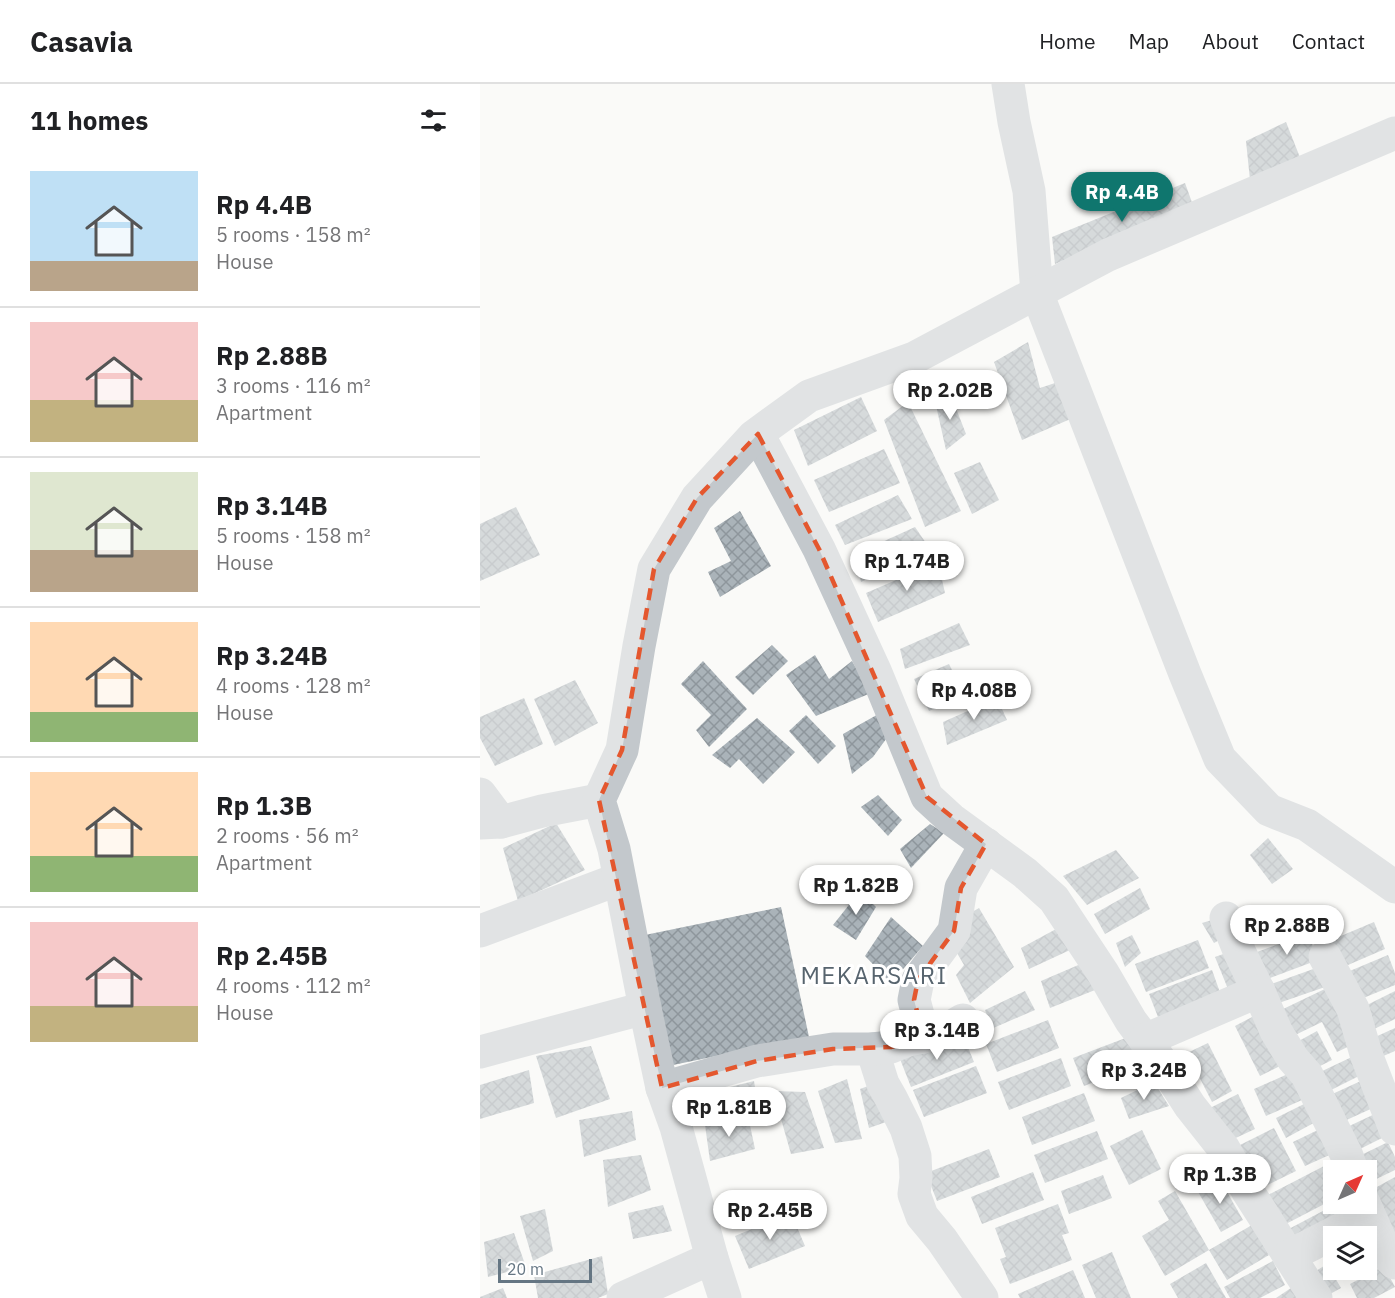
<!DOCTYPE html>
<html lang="en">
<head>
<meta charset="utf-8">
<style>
	:root { --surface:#fff; --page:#f6f6f6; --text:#202124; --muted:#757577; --line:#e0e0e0; --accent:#0f766e }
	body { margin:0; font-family:"IBM Plex Sans",sans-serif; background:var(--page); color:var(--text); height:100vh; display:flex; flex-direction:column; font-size:22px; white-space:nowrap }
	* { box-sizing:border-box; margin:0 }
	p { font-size:20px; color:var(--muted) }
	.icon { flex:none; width:33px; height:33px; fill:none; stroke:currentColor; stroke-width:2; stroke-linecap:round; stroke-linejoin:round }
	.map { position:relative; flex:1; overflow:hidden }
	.panel { display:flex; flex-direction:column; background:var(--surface); width:480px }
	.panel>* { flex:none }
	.needle { width:39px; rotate:45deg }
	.buttons { position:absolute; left:843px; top:1076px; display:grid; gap:12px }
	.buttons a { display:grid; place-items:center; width:54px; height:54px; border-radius:0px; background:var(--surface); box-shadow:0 6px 24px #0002; font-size:30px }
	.scale { position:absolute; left:18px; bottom:15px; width:94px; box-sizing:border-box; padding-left:6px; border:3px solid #657683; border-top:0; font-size:16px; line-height:21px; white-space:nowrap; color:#657683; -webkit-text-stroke:4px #fff; paint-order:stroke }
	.price { position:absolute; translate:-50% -51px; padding:0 14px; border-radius:21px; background:#fff; color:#222; font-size:20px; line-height:39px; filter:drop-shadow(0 2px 3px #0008) }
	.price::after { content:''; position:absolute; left:50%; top:36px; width:18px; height:14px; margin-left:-9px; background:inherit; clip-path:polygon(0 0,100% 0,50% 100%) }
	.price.current { background:var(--accent); color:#fff }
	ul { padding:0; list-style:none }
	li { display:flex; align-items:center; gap:18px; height:150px; padding:0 30px }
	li+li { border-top:2px solid var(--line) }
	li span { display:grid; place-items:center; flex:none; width:168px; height:120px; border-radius:0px; color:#555 }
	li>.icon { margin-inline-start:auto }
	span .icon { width:72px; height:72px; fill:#fffc; stroke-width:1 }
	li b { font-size:26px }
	h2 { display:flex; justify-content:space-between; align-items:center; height:72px; padding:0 30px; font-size:26px }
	header { display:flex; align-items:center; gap:36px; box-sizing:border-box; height:84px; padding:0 30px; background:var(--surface); border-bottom:2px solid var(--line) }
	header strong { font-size:28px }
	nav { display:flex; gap:33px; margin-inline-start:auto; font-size:21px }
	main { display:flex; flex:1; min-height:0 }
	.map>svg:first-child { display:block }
	.building { fill:url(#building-cross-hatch) }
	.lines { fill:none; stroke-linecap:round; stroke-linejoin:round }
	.minor { stroke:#c3c8cc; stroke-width:33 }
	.marked { fill:none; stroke:#e4572e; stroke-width:4.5; stroke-dasharray:12 8; stroke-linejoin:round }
	.labels { text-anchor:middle; stroke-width:6; stroke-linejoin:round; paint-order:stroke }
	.quarter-label { font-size:24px; letter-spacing:1.5px; fill:#57646e; stroke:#fff }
</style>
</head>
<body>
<header>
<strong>Casavia</strong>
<nav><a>Home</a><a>Map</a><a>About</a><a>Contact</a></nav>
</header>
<main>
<section class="panel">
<h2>11 homes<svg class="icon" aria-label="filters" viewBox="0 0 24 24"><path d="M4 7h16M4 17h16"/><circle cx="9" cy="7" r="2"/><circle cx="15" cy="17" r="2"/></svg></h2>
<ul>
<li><span style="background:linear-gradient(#bfe0f5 75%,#b9a48a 0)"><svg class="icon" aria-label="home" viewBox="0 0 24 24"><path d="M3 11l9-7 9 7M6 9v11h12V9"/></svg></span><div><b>Rp 4.4B</b><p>5 rooms · 158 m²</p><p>House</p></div></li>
<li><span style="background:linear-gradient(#f6c9c9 65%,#c2b280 0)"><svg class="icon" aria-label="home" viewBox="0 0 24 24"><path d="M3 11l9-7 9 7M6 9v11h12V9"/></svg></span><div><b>Rp 2.88B</b><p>3 rooms · 116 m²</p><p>Apartment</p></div></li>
<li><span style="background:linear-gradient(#dfe7d0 65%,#b9a48a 0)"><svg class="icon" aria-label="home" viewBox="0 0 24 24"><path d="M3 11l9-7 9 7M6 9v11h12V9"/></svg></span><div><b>Rp 3.14B</b><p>5 rooms · 158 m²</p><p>House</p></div></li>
<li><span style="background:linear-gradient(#ffd9b3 75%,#8fb573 0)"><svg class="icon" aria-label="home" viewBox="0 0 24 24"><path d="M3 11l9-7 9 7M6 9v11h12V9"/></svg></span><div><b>Rp 3.24B</b><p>4 rooms · 128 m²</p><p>House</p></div></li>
<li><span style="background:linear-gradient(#ffd9b3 70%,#8fb573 0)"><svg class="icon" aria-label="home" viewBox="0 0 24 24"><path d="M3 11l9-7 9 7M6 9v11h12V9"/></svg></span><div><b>Rp 1.3B</b><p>2 rooms · 56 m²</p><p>Apartment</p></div></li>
<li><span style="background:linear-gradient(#f6c9c9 70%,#c2b280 0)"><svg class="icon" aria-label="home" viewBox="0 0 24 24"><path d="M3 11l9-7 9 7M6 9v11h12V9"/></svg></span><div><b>Rp 2.45B</b><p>4 rooms · 112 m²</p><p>House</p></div></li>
</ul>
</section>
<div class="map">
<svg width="915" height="1214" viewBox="0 0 915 1214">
	<defs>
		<pattern id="building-cross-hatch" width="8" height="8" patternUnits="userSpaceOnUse" patternTransform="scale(1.5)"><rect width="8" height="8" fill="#aab3b9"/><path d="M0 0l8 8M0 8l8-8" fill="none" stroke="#8e969c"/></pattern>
	</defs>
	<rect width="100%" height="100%" fill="#fafaf8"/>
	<g class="building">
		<path d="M806,38L821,76L770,96L766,57Z"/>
		<path d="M705,99L714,124L575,180L572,153Z"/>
		<path d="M548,258L560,304L578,298L595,333L542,356L514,278Z"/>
		<path d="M470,309L486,350L466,366L455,317Z"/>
		<path d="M381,313L397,347L328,382L314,346Z"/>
		<path d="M428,318L481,427L445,443L404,336Z"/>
		<path d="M404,365L420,399L349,428L334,396Z"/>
		<path d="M500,378L519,416L492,430L474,389Z"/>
		<path d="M418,411L432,435L365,461L355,441Z"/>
		<path d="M36,423L60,471L0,497V440Z"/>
		<path d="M260,427L291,482L240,513L228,488L251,477L234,444Z"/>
		<path d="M435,443L450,465L381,498L376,470Z"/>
		<path d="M458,478L465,509L398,538L386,509Z"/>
		<path d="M479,539L490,561L425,585L420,565Z"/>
		<path d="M292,561L308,577L273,611L255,593Z"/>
		<path d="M335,571L349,595L372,577L391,609L336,632L306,591Z"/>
		<path d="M223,577L267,625L229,663L216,646L231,631L201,600Z"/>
		<path d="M469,580L485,612L449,627L434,595Z"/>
		<path d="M95,596L118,639L75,662L54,615Z"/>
		<path d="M44,614L63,660L15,682L0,654V633Z"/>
		<path d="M517,614L527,636L467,661L463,638Z"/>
		<path d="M402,628L409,651L393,673L372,690L363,650Z"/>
		<path d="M326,631L356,662L338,680L309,647Z"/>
		<path d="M277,634L315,668L283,700L259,675L250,684L232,671Z"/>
		<path d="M398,711L422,736L408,752L381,723Z"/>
		<path d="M76,739L105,786L38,817L23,764Z"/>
		<path d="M450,740L464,749L431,784L420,765Z"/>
		<path d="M788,754L813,785L792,800L770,771Z"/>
		<path d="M636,766L659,794L607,821L583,792Z"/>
		<path d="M660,804L670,825L625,850L614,830Z"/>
		<path d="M380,807L396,823L376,856L353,841Z"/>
		<path d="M301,823L329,953L193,981L165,851Z"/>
		<path d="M499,824L534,883L490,919L476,891L484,881L463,845Z"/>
		<path d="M411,833L443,862L411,899L385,872Z"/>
		<path d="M732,836L743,854L734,859L722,839Z"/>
		<path d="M894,838L905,865L861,884L849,857Z"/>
		<path d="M578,844L590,866L549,885L541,864Z"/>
		<path d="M828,849L838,876L787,895L777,868Z"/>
		<path d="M652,851L661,869L645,883L636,859Z"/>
		<path d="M718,856L729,884L666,908L655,880Z"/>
		<path d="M749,868L758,902L748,905L735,873Z"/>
		<path d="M908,871L915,889V901L876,917L865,889Z"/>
		<path d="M603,879L615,906L570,924L561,897Z"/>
		<path d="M839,883L845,903L793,921L786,902Z"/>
		<path d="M732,886L742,914L680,938L669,910Z"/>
		<path d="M849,903L876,959L857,968L842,938L811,953L799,927Z"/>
		<path d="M545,907L555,926L511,945L505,926Z"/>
		<path d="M915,907V935L892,946L881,924Z"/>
		<path d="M774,932L800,982L780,992L755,942Z"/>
		<path d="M568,936L579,964L517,988L506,960Z"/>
		<path d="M915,944V967L901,973L893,954Z"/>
		<path d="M837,947L852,976L832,986L817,958Z"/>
		<path d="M656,950L667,978L604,1002L593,974Z"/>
		<path d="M483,951L494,978L431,1003L420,975Z"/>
		<path d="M728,959L752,1007L732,1018L707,969Z"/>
		<path d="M111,962L130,1015L76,1034L56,972Z"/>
		<path d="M876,971L885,989L845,1009L836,990Z"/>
		<path d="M581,974L591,1002L529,1026L518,998Z"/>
		<path d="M496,982L507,1009L444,1033L433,1006Z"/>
		<path d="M49,986L54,1019L0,1035V1001Z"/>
		<path d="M810,989L822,1016L786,1032L774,1005Z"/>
		<path d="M367,995L382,1055L355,1059L338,1007Z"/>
		<path d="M883,996L895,1023L860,1039L848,1012Z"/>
		<path d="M274,997L278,1022L251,1028L242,1005Z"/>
		<path d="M674,998L689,1022L649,1035L641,1014Z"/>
		<path d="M391,1001L406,1038L389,1044L380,1005Z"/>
		<path d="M293,1007L325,1008L344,1064L311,1070Z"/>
		<path d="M604,1009L615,1037L552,1061L542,1033Z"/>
		<path d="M758,1010L775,1045L747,1058L730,1024Z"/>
		<path d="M832,1016L841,1035L806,1054L796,1034Z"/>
		<path d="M152,1027L156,1056L104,1073L99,1036Z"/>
		<path d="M899,1028L910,1050L874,1068L863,1045Z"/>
		<path d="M268,1032L275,1065L230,1077L225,1041Z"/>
		<path d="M844,1043L856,1068L825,1082L813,1058Z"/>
		<path d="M794,1044L816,1087L777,1106L756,1063Z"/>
		<path d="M662,1046L681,1085L649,1101L630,1062Z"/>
		<path d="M617,1047L628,1075L565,1099L554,1071Z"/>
		<path d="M908,1058L915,1073V1086L886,1100V1086L873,1075Z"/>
		<path d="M509,1065L520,1093L457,1117L446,1089Z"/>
		<path d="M161,1071L171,1106L128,1123L123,1076Z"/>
		<path d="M846,1081L854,1095V1115L800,1143L784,1113Z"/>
		<path d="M553,1088L564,1116L502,1140L491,1113Z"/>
		<path d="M623,1091L632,1114L589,1130L581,1107Z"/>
		<path d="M915,1093V1162L886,1109Z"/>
		<path d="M739,1094L763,1136L741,1148L717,1106Z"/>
		<path d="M695,1107L729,1166L772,1141L789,1171L747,1196L729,1166L685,1192L662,1152L689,1136L678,1117Z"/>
		<path d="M858,1119H868L874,1130L813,1161L805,1147Z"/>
		<path d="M578,1120L589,1149L582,1151L592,1176L530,1200L520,1175L526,1173L515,1144Z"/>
		<path d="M183,1121L192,1147L153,1155L148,1129Z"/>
		<path d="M65,1125L73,1167L53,1177L40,1132Z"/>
		<path d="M311,1129L325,1162L269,1185L255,1152Z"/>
		<path d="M34,1149L46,1183L8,1193L4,1158Z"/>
		<path d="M886,1161L900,1176L886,1183Z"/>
		<path d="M632,1168L651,1214H616L602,1181Z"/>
		<path d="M122,1172L128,1210L118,1214H58L54,1191Z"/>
		<path d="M793,1177L805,1201L780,1214H750L744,1203Z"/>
		<path d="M726,1179L746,1214H698L690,1200Z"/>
		<path d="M847,1180L861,1204L850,1210L836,1187Z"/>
		<path d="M904,1182L915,1203L894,1214H877L870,1200Z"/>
		<path d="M863,1185H883L868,1194Z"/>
		<path d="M593,1186L605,1214H540L538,1210Z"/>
		<path d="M23,1204L27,1214H0V1213Z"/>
		<path d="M811,1204L817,1214H796Z"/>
	</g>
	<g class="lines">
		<g class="minor">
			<path d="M528,0L534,38L549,107L557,209L705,590L740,675L789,726L827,741L915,803"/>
			<path d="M278,350L339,465L396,589L447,713L471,735L545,789L574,815L623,889L651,937L683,980L710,1022L744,1065L767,1106L836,1214"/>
			<path d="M0,710L21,738"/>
			<path d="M0,739L21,738L62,727L119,716"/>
			<path d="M746,834L760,869L780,910L796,947L813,975L827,991L867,1072L872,1086"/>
			<path d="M0,847L139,795"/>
			<path d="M845,873L873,925L886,970L915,1045"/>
			<path d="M444,953L434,916L438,896L474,847L481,804L506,760"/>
			<path d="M665,956L779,907"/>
			<path d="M392,965L403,1000L411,1014L426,1044L435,1072L436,1094L434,1110L442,1132L462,1156L502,1214"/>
			<path d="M0,968L165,924"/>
			<path d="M182,1004L277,977L353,965H392L411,963L428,956L448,952L468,945L483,936"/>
			<path d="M884,1119L907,1171L915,1179"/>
			<path d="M809,1172L889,1131"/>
			<path d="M143,1214L232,1174"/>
			<path d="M245,1214L232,1174L196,1043L182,1004L165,924L134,765L119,716L142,666L159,562L174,485L217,414L274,352L329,312L434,274L628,171L915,49"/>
		</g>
	</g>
	<path d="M0 0H915V1214H0ZM278,350L339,465L447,713L506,760L481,804L474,847L438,896L434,916L444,953L411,963L353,965L277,977L182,1004L119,716L142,666L174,485L217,414Z" fill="#fafaf8" fill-opacity=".55" fill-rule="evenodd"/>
	<path class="marked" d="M278,350L339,465L447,713L506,760L481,804L474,847L438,896L434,916L444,953L411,963L353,965L277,977L182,1004L119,716L142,666L174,485L217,414Z"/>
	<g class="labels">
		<g class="quarter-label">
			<text x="394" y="900">MEKARSARI</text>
		</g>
	</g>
</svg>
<div class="buttons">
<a><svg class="needle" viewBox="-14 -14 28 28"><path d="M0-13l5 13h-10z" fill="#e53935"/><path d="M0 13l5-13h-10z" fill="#757577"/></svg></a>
<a><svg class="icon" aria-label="layers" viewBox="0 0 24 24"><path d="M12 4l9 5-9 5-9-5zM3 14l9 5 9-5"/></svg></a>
</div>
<div class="scale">20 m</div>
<b class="price current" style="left:642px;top:139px">Rp 4.4B</b>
<b class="price" style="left:470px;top:337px">Rp 2.02B</b>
<b class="price" style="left:427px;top:508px">Rp 1.74B</b>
<b class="price" style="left:494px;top:637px">Rp 4.08B</b>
<b class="price" style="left:376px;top:832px">Rp 1.82B</b>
<b class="price" style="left:807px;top:872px">Rp 2.88B</b>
<b class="price" style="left:457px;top:977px">Rp 3.14B</b>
<b class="price" style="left:664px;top:1017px">Rp 3.24B</b>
<b class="price" style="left:249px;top:1054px">Rp 1.81B</b>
<b class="price" style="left:740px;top:1121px">Rp 1.3B</b>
<b class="price" style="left:290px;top:1157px">Rp 2.45B</b>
</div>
</main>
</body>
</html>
